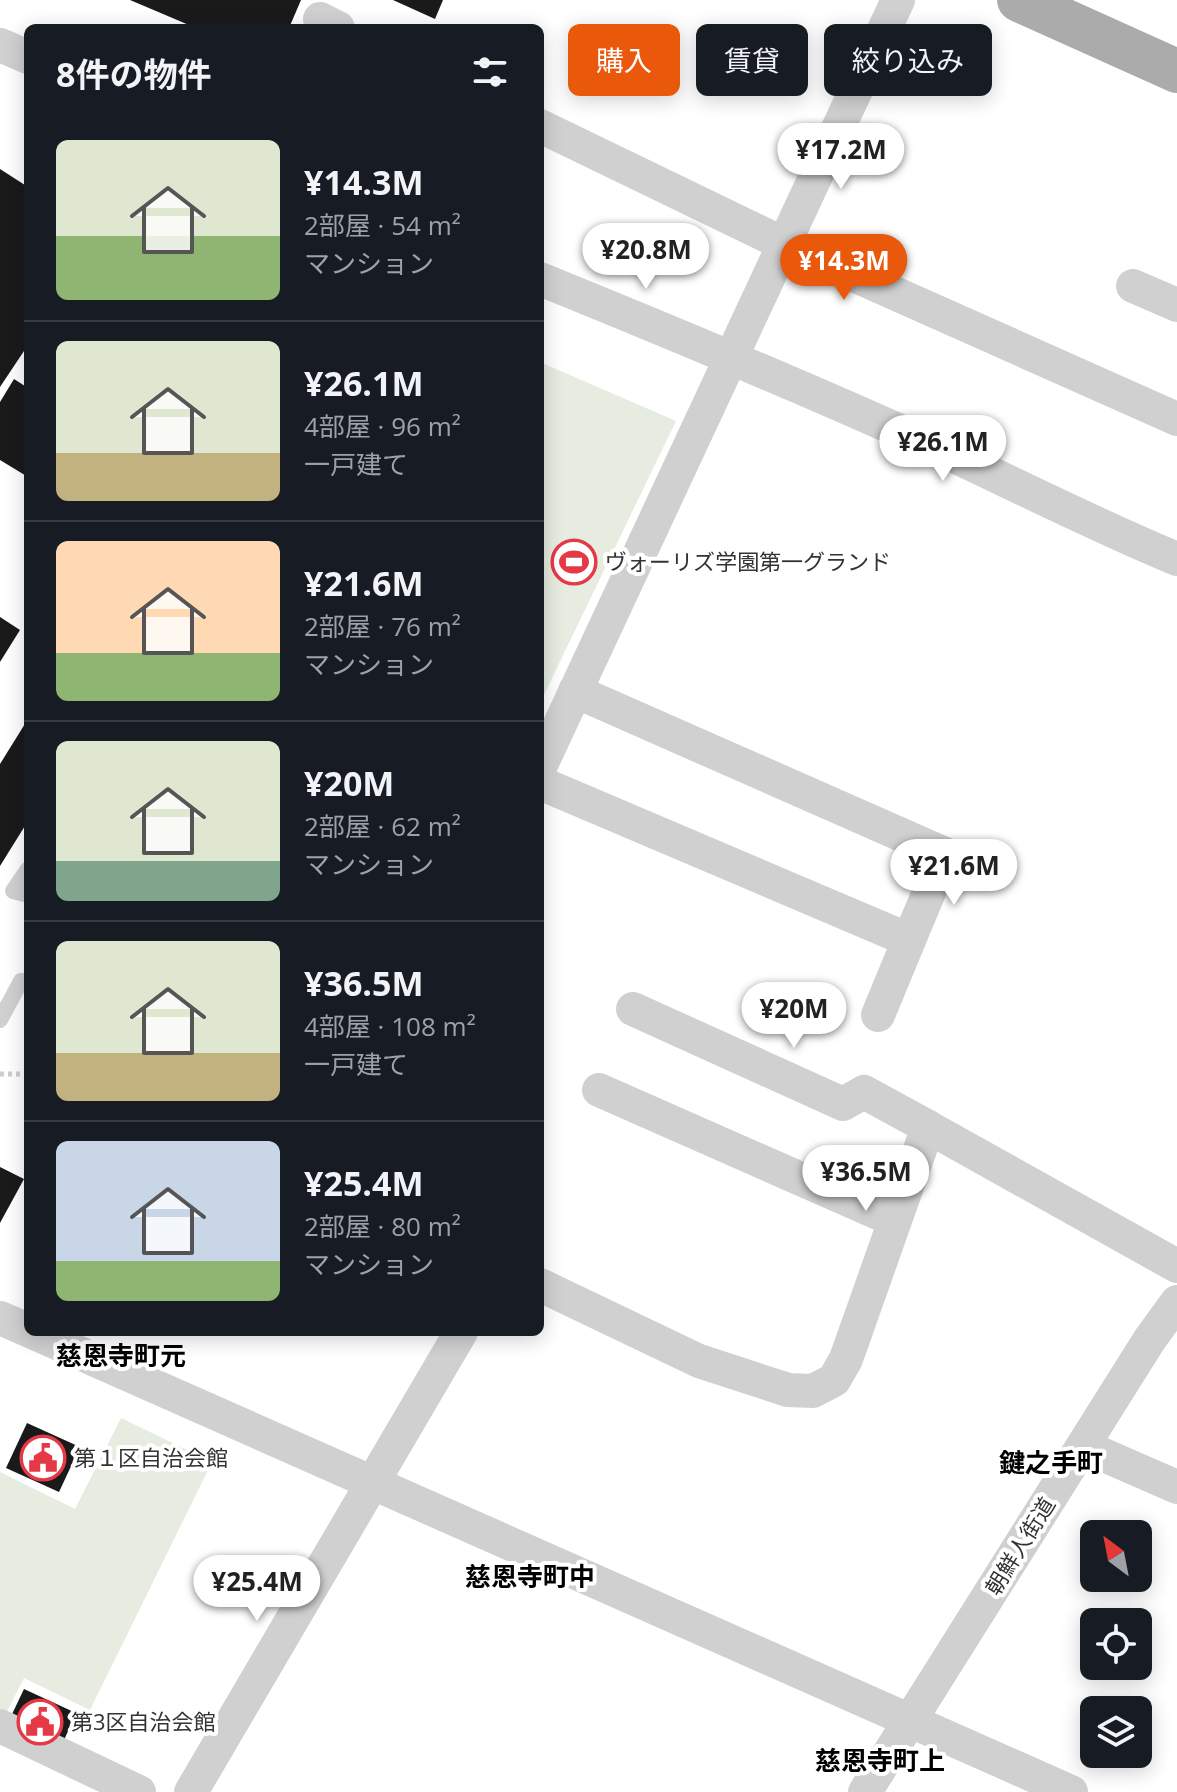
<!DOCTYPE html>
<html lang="ja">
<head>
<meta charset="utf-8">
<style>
	:root { --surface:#171b24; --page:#20242c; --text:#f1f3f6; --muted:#9ea1a6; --line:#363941; --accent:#ea580c }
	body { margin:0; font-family:"Open Sans","Noto Sans JP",sans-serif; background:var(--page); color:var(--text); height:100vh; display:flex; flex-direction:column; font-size:30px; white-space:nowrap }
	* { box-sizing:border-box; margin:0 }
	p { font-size:26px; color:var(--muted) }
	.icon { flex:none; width:44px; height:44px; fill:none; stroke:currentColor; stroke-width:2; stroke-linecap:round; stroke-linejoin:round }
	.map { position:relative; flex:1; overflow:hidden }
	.panel { position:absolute; left:24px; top:24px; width:520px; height:1312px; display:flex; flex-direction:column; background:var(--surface); border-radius:12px; box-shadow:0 4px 20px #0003 }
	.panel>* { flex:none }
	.hud { position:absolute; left:568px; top:24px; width:488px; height:72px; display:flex; gap:16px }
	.needle { width:52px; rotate:328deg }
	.buttons { position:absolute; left:1080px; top:1520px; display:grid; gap:16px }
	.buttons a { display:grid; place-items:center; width:72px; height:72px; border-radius:12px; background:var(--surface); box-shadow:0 4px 20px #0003; font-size:40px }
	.price { position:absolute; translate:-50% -68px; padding:0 18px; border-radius:28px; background:#fff; color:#222; font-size:26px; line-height:52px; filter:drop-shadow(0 2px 4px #0008) }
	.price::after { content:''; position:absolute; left:50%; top:48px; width:24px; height:18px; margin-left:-12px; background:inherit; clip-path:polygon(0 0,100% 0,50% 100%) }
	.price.selected { background:var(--accent); color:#fff }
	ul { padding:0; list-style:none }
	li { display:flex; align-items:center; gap:24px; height:200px; padding:0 32px }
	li+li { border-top:2px solid var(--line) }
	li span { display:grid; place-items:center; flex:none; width:224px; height:160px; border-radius:12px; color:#555 }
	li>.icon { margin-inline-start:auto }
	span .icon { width:96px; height:96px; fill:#fffc; stroke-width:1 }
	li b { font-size:34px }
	h2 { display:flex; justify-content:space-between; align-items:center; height:96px; padding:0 32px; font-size:34px }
	.pill { padding:0 28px; border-radius:12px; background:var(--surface); box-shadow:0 4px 20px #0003; font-size:28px; line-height:72px }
	.pill.selected { background:var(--accent); color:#fff }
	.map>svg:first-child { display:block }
	.green { fill:#e6ecdf }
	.building { fill:#1a1a1a }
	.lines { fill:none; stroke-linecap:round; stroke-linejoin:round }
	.path { stroke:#cdcdcd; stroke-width:5; stroke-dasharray:4 4; stroke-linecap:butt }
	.service { stroke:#d0d0d0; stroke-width:16 }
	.minor { stroke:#d0d0d0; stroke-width:34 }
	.primary { stroke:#ababab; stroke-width:44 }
	.labels { text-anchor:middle; stroke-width:8; stroke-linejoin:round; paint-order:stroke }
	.poi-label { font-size:22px; fill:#333; stroke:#fff; text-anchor:start }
	.street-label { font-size:22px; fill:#333; stroke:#fff }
	.quarter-label { font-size:26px; font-weight:bold; fill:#000; stroke:#fff }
</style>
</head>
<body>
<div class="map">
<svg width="1177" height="1792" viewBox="0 0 1177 1792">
	<rect width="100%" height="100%" fill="#fff"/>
	<g class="green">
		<path d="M540,362L676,421L540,703Z"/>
		<path d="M121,1418L212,1462L90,1710L24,1678L0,1725V1472L75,1509Z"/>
	</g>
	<g class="building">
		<path d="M130,0H301L289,28H196Z"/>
		<path d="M393,0H443L435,19Z"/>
		<path d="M0,169L28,187V345L0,387Z"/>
		<path d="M14,379L28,388V477L0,460V402Z"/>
		<path d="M0,617L20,630L0,662Z"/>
		<path d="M28,719V821L0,866V764Z"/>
		<path d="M0,1167L24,1179L0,1223Z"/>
		<path d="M27,1423L80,1447L59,1492L6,1468Z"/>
		<path d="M24,1689L76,1713L57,1756L4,1731Z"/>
	</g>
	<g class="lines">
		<path class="path" d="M0,1074H28"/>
		<g class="service">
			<path d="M28,869L13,891L28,895"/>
			<path d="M0,1020L21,981H28"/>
		</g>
		<g class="minor">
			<path d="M320,19L338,28"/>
			<path d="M0,45L28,57"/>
			<path d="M540,126L784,244L1177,419"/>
			<path d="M540,279C668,331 796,384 922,441C1007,480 1090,523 1177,559"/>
			<path d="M1133,286L1177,305"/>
			<path d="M540,767L898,0"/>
			<path d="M540,783L909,940L945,854L575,691"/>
			<path d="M633,1009L843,1104L864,1092L928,1127"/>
			<path d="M878,1015L909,940"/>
			<path d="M599,1090L894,1220"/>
			<path d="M540,1285L699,1361L788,1390L813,1391L834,1380L846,1359L928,1127L1177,1266"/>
			<path d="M0,1318L28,1330"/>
			<path d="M32,1332L1071,1792"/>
			<path d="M1083,1446L1177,1487"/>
			<path d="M0,1726L139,1792"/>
			<path d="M191,1792L461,1332"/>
			<path d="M865,1792L1150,1339L1177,1302"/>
		</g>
		<path class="primary" d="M1019,0L1177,71"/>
	</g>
	<defs>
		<g id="stadium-ring" transform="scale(2.3)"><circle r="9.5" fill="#fff" stroke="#e63946" stroke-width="1.5"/><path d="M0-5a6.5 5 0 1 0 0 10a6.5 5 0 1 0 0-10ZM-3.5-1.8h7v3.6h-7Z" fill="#e63946"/></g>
		<g id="civic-ring" transform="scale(2.3)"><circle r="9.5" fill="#fff" stroke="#e63946" stroke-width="1.5"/><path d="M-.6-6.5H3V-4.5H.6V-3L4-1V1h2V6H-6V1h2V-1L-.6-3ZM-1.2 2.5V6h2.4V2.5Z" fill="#e63946"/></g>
	</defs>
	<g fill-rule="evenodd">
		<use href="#stadium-ring" x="574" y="562"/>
		<use href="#civic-ring" x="43" y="1458"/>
		<use href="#civic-ring" x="40" y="1722"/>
	</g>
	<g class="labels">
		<g class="poi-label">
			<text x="605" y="570">ヴォーリズ学園第一グランド</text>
			<text x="74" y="1466">第１区自治会館</text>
			<text x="71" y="1730">第3区自治会館</text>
		</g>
		<g class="street-label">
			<text transform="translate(1020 1546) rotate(-58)" y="8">朝鮮人街道</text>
		</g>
		<g class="quarter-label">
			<text x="121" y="1365">慈恩寺町元</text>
			<text x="1051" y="1472">鍵之手町</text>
			<text x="530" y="1586">慈恩寺町中</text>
			<text x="880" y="1770">慈恩寺町上</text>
		</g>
	</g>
</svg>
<div class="buttons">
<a><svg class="needle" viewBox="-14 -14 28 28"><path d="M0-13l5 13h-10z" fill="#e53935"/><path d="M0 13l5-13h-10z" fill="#9ea1a6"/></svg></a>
<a><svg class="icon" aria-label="locate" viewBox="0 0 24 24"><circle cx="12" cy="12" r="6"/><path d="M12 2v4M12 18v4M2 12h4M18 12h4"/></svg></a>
<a><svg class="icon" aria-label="layers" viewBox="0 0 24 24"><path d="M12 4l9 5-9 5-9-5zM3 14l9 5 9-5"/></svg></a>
</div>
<b class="price" style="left:841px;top:191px">¥17.2M</b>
<b class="price" style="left:646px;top:291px">¥20.8M</b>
<b class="price selected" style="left:844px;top:302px">¥14.3M</b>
<b class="price" style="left:943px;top:483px">¥26.1M</b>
<b class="price" style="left:954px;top:907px">¥21.6M</b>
<b class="price" style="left:794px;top:1050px">¥20M</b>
<b class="price" style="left:866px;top:1213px">¥36.5M</b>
<b class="price" style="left:257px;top:1623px">¥25.4M</b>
<div class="hud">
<a class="pill selected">購入</a>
<a class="pill">賃貸</a>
<a class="pill">絞り込み</a>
</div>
<section class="panel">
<h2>8件の物件<svg class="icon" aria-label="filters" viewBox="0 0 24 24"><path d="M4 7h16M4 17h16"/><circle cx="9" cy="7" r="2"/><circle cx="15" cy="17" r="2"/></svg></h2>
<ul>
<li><span style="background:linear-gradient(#dfe7d0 60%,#8fb573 0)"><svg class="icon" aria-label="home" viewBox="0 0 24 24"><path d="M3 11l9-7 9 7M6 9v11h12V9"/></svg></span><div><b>¥14.3M</b><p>2部屋 · 54 m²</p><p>マンション</p></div></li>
<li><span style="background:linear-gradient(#dfe7d0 70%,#c2b280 0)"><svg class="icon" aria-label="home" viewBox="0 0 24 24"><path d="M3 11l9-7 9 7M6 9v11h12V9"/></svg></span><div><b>¥26.1M</b><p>4部屋 · 96 m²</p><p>一戸建て</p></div></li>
<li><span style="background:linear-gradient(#ffd9b3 70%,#8fb573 0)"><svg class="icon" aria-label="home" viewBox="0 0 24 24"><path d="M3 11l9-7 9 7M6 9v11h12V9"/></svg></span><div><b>¥21.6M</b><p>2部屋 · 76 m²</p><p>マンション</p></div></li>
<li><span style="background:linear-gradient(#dfe7d0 75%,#7fa58c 0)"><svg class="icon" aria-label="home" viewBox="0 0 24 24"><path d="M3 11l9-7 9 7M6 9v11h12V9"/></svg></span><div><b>¥20M</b><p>2部屋 · 62 m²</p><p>マンション</p></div></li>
<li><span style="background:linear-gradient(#dfe7d0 70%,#c2b280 0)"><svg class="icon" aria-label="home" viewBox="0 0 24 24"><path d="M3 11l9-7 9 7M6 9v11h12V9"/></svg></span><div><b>¥36.5M</b><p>4部屋 · 108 m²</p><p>一戸建て</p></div></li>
<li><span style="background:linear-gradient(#c9d6e8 75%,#8fb573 0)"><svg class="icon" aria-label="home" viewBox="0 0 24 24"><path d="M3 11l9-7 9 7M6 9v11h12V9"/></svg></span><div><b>¥25.4M</b><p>2部屋 · 80 m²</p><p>マンション</p></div></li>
</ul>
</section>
</div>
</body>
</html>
